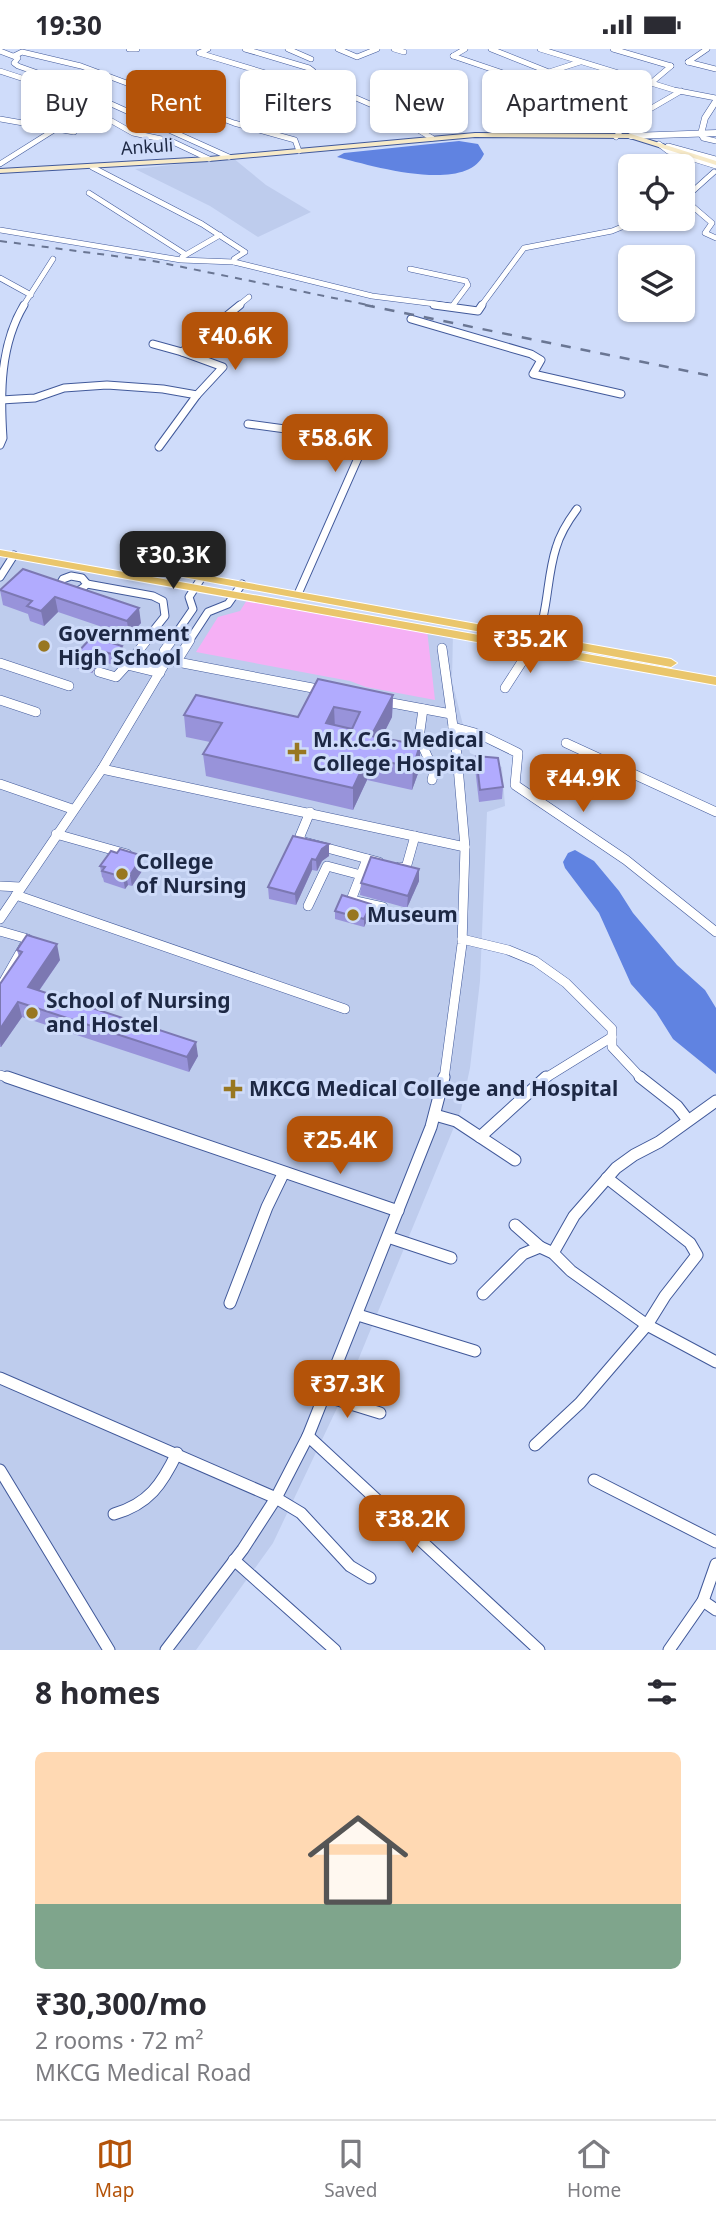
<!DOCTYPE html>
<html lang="en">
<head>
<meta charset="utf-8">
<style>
	:root { --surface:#fff; --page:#f7f7f7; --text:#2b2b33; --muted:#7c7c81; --line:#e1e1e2; --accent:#b45309 }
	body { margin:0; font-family:"Noto Sans",sans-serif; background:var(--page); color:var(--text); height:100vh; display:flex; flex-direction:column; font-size:26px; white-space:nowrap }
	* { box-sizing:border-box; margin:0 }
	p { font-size:23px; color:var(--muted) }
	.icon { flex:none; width:38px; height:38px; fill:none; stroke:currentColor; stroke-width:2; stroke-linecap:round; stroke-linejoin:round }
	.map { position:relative; height:1601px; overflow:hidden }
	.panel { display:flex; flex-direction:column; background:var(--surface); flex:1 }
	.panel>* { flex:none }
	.top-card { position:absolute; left:21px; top:21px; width:676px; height:63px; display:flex; gap:14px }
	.fabs { position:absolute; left:618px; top:105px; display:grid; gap:14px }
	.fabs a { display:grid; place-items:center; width:77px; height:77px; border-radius:10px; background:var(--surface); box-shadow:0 2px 5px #0004; font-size:35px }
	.price { position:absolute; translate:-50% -60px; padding:0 16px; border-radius:14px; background:var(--accent); color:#fff; font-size:23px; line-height:46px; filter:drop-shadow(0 2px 4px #0008) }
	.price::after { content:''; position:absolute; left:50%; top:42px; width:21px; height:16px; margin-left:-10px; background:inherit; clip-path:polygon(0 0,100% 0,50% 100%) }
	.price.on { background:#222; color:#fff }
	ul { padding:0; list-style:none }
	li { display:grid; align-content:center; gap:14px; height:371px; padding:0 35px }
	li span { display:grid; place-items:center; height:217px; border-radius:10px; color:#555 }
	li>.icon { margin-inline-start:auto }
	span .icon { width:126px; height:126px; fill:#fffc; stroke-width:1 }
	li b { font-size:30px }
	h2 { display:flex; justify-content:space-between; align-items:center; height:84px; padding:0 35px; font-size:30px }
	.pill { padding:0 24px; border-radius:10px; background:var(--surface); box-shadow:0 2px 5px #0004; font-size:24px; line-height:63px }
	.pill.on { background:var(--accent); color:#fff }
	.status { display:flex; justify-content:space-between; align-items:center; height:49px; padding:0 35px; background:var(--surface); direction:ltr }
	.status svg { height:19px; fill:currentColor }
	.menu { display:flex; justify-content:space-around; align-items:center; height:98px; border-top:2px solid var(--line); background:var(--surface); font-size:19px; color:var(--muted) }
	.menu a { display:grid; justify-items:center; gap:4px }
	.menu .on { color:var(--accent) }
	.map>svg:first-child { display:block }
	.built { fill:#becced }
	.green { fill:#f5b0f5 }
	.water { fill:#6083e1 }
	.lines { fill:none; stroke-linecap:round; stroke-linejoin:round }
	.minor-far3-casing { stroke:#41599a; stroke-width:6 }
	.minor-far2-casing { stroke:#41599a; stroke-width:9 }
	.minor-far1-casing { stroke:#41599a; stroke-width:10 }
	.minor-casing { stroke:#41599a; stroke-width:13 }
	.tertiary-casing { stroke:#41599a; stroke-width:7 }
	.secondary-casing { stroke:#41599a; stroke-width:2 }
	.trunk-casing { stroke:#fff; stroke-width:2 }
	.minor-far3 { stroke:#fff; stroke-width:5 }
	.minor-far2 { stroke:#fff; stroke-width:7 }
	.minor-far1 { stroke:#fff; stroke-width:9 }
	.minor { stroke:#fff; stroke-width:11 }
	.tertiary { stroke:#fff; stroke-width:6 }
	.secondary { fill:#f7eac8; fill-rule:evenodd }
	.trunk { fill:#eac66c; fill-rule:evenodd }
	.rail-far1 { stroke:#6a7693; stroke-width:2; stroke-dasharray:7 7; stroke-linecap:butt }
	.rail { stroke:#6a7693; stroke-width:2.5; stroke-dasharray:10 10; stroke-linecap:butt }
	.wall { fill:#9893da }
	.shaded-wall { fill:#7c78b2 }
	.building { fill:#b1abfe; stroke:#7c78b2; stroke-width:2; fill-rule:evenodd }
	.poi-dot { fill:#987721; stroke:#cfdcfa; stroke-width:2.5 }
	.labels { text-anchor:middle; stroke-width:6; stroke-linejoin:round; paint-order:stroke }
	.far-street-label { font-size:18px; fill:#1d2844; stroke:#cfdcfa }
	.poi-label { font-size:21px; font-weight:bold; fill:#1d2844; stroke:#cfdcfa; text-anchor:start }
</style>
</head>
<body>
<div class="status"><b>19:30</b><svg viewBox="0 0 49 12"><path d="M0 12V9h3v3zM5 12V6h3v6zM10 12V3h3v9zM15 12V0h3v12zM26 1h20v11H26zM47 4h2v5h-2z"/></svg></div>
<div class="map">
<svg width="716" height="1601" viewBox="0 0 716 1601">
	<rect width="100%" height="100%" fill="#cfdcfa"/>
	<g class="built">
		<path d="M233,109L266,136L311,163L258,188L210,157L135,120Z"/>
		<path d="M0,506L453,582L452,632L470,704L502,718L505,757L487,763L480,932L470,1019L461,1061L347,1338L273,1494L196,1601H0Z"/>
	</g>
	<path class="green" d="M247,551L427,581L435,651L366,638L350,632L196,603L218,568L240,562Z"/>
	<g class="water">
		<path d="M459,92L478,95L484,105C466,146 369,116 337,108L344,104Z"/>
		<path d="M575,801L594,812L619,842L633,864L677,916L705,941L716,959V1025L673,990L656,963L631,935L599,864L565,819L563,813L568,804Z"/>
	</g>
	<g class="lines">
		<g class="minor-far3-casing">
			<g id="minor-far3">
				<path d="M129,0H137"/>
				<path d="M208,0L199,4L282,29L285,36L311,44"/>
				<path d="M245,0L309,19L313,22L307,27L310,29L386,62L432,89"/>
				<path d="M288,0L311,10"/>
				<path d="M338,0L357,8L377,0"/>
				<path d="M394,0L404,3"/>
				<path d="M491,0L549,23L522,32"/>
				<path d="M540,0L674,41L716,49"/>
				<path d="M613,0L671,17"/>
				<path d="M0,2L18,9L14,14L18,17L100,46L109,54L229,108"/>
				<path d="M14,7L22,3L81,17L234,74L295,91L299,102"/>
				<path d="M453,7L565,45L589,66L622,75"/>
				<path d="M453,7L465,0"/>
				<path d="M688,13L716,20"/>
				<path d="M688,13L707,0"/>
				<path d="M0,22L55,40L133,84L171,92L209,110"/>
				<path d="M549,23L580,13"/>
				<path d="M651,34L671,17"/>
				<path d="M0,70L74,83"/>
				<path d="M701,85L703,89L716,92"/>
				<path d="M616,88L626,74L681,42"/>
				<path d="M659,95L668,102L716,117"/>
				<path d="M668,97L716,110"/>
				<path d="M0,115L54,81"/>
				<path d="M92,118L202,175L245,203L234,210V213L372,247L451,257"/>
				<path d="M714,123L684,150L712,174L705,184L716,189"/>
				<path d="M89,144L185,205"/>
				<path d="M0,181L181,211L234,213"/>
				<path d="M182,208L220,186"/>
				<path d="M410,220L466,232L468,236L453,256"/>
				<path d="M0,229L31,246"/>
				<path d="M23,257L53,210"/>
				<path d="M238,257L249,248"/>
				<path d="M481,257L524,199L612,182L634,173"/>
			</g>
		</g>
		<g class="minor-far2-casing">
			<g id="minor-far2">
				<path d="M434,256L478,262L482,256"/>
				<path d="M411,270L531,305L541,311L533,325L621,345"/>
				<path d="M212,279L277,297"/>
				<path d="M153,295L182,303"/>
				<path d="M1,351L35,349L64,339L107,336L163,340L197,346"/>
				<path d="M248,375L366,391L298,545"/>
				<path d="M0,396L3,389C0,344 0,296 24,256"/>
				<path d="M159,398L197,346L223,318L182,303L240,256"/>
				<path d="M71,527L82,529L87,535C79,544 68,546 59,537L63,530Z"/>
				<path d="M0,528L14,506"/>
				<path d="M87,535L153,547L163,552L165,567L145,592"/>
				<path d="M171,592L193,560L189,548L202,528"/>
				<path d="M189,592L208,563L228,555L242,535"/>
				<path d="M535,592C549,563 546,530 556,499C560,485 568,472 577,460"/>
			</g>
		</g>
		<g class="minor-far1-casing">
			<g id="minor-far1">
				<path d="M147,591L127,616L160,624"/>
				<path d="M442,599L457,706L465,798L462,895L444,1030"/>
				<path d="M167,611L323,641"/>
				<path d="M167,611L164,602L172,591"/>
				<path d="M169,611L180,607L190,591"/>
				<path d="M0,614L69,637"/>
				<path d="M99,623L116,628L127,616"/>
				<path d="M505,639L536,591"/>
				<path d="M0,651L36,663"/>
				<path d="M381,652L451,665"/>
				<path d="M423,660L419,689L434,722L432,731"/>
				<path d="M453,678L479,685L518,704L515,736L626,811L716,883"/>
				<path d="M566,694L716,763"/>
				<path d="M102,720L465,798"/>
				<path d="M0,735L72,760"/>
				<path d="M310,763L300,787L301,792L379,813"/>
				<path d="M56,785L127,805"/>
				<path d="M367,810L351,851L383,858"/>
				<path d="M399,818L406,819L415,787"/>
				<path d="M0,837L20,838"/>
				<path d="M16,846L345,960"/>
				<path d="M308,857L327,817L361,826"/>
				<path d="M0,870L102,720L167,611"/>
				<path d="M0,882L28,890L0,939"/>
				<path d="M462,890L508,901L535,912L566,934L612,980V998L642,1030"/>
				<path d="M0,1026L12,1030"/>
				<path d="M544,1030L612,988"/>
			</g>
		</g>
		<g class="minor-casing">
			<g id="minor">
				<path d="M7,1028L398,1162"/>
				<path d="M640,1028L677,1057L687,1070"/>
				<path d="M435,1066L456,1072L515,1111"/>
				<path d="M480,1088L546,1028"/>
				<path d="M515,1176L540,1198"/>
				<path d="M388,1188L451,1209"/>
				<path d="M553,1204L574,1167L616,1119L634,1106L659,1093L716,1052"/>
				<path d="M483,1245L523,1205L540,1198L553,1204L571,1222L647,1276L665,1247L697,1206L690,1194L607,1129"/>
				<path d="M230,1254L267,1158L283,1125"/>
				<path d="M358,1266L475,1302"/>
				<path d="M0,1329L276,1449L301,1464L350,1517L370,1529"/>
				<path d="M325,1347L380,1364"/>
				<path d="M308,1387L539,1601"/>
				<path d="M535,1396L580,1354L647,1276L716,1313"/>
				<path d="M0,1421L109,1601"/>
				<path d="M594,1431L716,1493"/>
				<path d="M114,1465C149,1455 162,1435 177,1404"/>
				<path d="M234,1511L335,1601"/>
				<path d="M703,1552L716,1561"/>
				<path d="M166,1601L243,1500L276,1449L308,1387L431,1078L444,1028"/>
				<path d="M669,1601L703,1552L716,1515"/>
			</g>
		</g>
		<g class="tertiary-casing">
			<g id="tertiary">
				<path d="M701,85L705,69L716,52"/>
				<path d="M631,87L716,84"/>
			</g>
		</g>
		<g class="secondary-casing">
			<path id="secondary" d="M475,84L631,85L716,112V116L630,89L475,88L209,112L0,124V120L209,108Z"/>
		</g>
		<g class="trunk-casing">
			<g id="trunk">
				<path d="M0,501L716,628V636L0,507Z"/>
				<path d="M171,520L671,610L677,614L671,618L167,525L165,523Z"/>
			</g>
		</g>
		<use href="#minor-far3" class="minor-far3"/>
		<use href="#minor-far2" class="minor-far2"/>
		<use href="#minor-far1" class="minor-far1"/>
		<use href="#minor" class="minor"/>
		<use href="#tertiary" class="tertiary"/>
		<use href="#secondary" class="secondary"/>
		<use href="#trunk" class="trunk"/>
		<path class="rail-far1" d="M0,192L153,212L373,257"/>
		<path class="rail" d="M365,256L716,328"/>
	</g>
	<g class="wall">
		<path d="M23,520L141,574L129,587L58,563L44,577L30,572L28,565L3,556L0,541Z"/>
		<path d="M122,597L124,609L117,617L104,613L97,616L92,624L76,619L74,607Z"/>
		<path d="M318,630L393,646L392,668L381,689L420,696V719L412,741L367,731L353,761L206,727L203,705L210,693L186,688L184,666L298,668Z"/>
		<path d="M476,707L503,738L502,750L479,753L475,719Z"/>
		<path d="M293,787L329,807L322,812L317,822L312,821L296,856L269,850L268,838Z"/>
		<path d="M117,804L140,806L142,822L132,837L128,836L125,840L104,833L103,829L102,828L100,817Z"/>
		<path d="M419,820V832L407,859L360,846L361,834Z"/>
		<path d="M335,862L371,863L364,878L335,870Z"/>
		<path d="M17,901L60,911L39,942L198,1007L189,1023L22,968L1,998H0V935L19,908Z"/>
	</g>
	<g class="shaded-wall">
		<path d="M55,548L58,563L44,577L41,562Z"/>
		<path d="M139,559L141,574L129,587L127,572Z"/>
		<path d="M122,597L124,609L117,617L115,606Z"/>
		<path d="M102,602L104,613L97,616L92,624L90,612L95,605Z"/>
		<path d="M393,646L392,668L371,710V687Z"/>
		<path d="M334,658L335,680L326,674Z"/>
		<path d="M420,696V719L412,741L413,718Z"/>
		<path d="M367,709V731L353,761V739Z"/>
		<path d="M329,795V807L322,812L317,822L316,811L322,800Z"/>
		<path d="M140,806L142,822L132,837L130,826Z"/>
		<path d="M312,810V821L296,856L295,845Z"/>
		<path d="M419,820V832L407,859L408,847Z"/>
		<path d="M126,825L128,836L125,840L123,828Z"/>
		<path d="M371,855V863L364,878V870Z"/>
		<path d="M57,895L60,911L31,953L28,938Z"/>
		<path d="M18,953L22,968L1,998L0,993V980Z"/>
		<path d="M196,993L198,1007L189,1023L187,1008Z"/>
	</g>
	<g class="building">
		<path d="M23,520L139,559L127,572L55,548L41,562L27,557L32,552L0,541Z"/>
		<path d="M92,588L122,597L115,606L102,602L95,605L90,612L74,607Z"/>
		<path d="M318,630L393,646L371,687L420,696L413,718L367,709L353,739L203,705L222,674L184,666L196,646L298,668ZM334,658L360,663L352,680L326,674Z"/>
		<path d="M476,707L498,709L503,738L480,741Z"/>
		<path d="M293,787L329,795L322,800L316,811L312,810L295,845L268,838Z"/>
		<path d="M120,800L140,806L137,810L140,811L130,826L126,825L123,828L102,822L105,818L100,817L111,802L117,804Z"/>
		<path d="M371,808L419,820L408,847L361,834Z"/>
		<path d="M342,846L371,855L364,870L335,862Z"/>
		<path d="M27,886L57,895L28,938L196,993L187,1008L18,953L0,980V935L22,903L17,901Z"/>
	</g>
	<g class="poi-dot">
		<circle cx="44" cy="597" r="7"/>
		<path d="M293.5 692.5h7v7h7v7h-7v7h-7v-7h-7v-7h7z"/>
		<circle cx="122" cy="825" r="7"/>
		<circle cx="353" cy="866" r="7"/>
		<circle cx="32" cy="964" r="7"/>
		<path d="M229.5 1029.5h7v7h7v7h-7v7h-7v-7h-7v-7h7z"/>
	</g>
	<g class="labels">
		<g class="far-street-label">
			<text transform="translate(147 98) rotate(-4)" y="6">Ankuli</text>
		</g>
		<g class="poi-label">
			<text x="58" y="592">Government<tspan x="58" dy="24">High School</tspan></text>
			<text x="313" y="698">M.K.C.G. Medical<tspan x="313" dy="24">College Hospital</tspan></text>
			<text x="136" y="820">College<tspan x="136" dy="24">of Nursing</tspan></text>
			<text x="367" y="873">Museum</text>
			<text x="46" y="959">School of Nursing<tspan x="46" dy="24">and Hostel</tspan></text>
			<text x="249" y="1047">MKCG Medical College and Hospital</text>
		</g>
	</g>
</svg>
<div class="fabs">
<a><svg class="icon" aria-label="locate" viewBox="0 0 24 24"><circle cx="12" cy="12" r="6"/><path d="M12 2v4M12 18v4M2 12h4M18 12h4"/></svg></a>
<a><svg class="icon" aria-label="layers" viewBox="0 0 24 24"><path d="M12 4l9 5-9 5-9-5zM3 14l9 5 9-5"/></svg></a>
</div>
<b class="price" style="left:235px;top:323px">₹40.6K</b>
<b class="price" style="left:335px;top:425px">₹58.6K</b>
<b class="price on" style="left:173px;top:542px">₹30.3K</b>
<b class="price" style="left:530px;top:626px">₹35.2K</b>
<b class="price" style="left:583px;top:765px">₹44.9K</b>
<b class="price" style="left:340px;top:1127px">₹25.4K</b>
<b class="price" style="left:347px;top:1371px">₹37.3K</b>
<b class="price" style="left:412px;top:1506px">₹38.2K</b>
<div class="top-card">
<a class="pill">Buy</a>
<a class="pill on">Rent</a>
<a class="pill">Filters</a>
<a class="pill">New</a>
<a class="pill">Apartment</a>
</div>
</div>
<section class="panel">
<h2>8 homes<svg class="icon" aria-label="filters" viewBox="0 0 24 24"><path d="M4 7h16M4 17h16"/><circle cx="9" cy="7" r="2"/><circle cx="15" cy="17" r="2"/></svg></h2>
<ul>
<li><span style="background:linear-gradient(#ffd9b3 70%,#7fa58c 0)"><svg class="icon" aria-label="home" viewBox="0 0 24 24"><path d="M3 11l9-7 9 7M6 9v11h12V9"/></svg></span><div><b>₹30,300/mo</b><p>2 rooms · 72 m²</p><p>MKCG Medical Road</p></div></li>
</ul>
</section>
<nav class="menu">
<a class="on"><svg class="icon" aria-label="map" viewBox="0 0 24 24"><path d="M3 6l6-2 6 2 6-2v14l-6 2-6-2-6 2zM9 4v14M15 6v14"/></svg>Map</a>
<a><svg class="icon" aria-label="saved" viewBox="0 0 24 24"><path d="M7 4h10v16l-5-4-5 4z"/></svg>Saved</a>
<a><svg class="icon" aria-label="home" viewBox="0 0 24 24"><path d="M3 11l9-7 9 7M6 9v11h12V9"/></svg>Home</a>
</nav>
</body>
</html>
